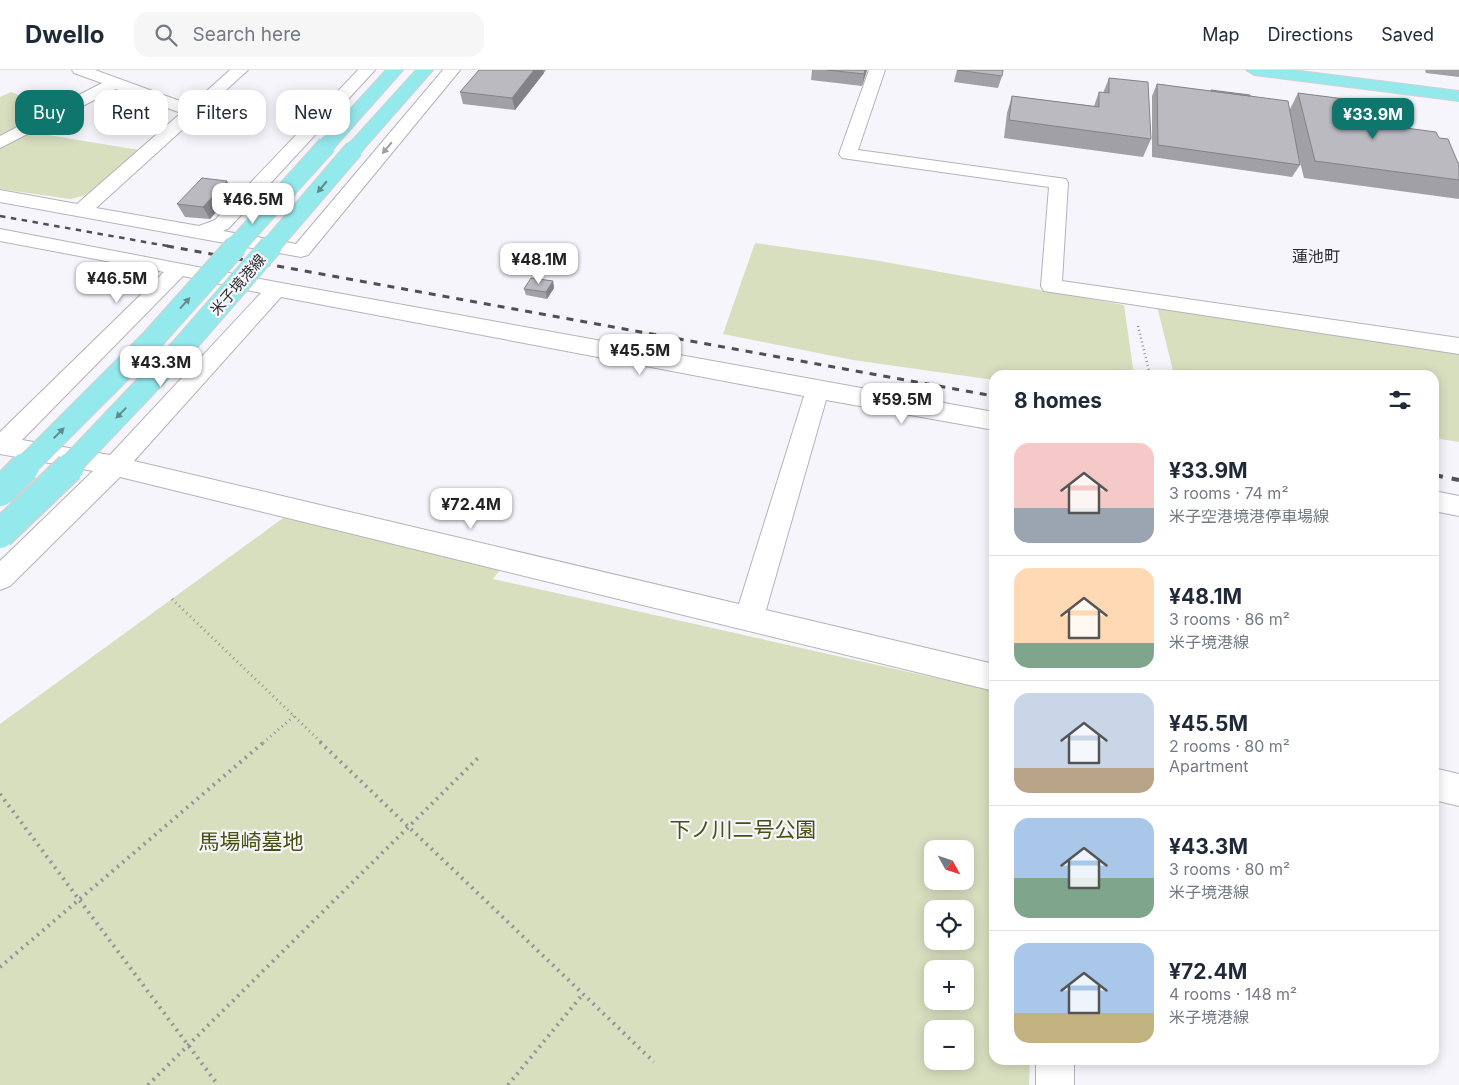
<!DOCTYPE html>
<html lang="en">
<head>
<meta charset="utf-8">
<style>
	:root { --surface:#fff; --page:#f6f6f7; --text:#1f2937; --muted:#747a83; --line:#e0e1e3; --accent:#0f766e }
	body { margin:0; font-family:Inter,"Noto Sans JP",sans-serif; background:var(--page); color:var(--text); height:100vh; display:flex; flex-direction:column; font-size:19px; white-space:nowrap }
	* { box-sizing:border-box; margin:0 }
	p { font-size:16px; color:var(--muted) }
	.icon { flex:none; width:28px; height:28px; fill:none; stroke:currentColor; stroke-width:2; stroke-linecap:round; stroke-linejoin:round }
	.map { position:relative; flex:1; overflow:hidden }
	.side { position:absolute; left:989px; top:300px; width:450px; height:695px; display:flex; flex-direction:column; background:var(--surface); border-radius:15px; box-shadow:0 2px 12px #0003 }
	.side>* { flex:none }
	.banner { position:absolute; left:15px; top:20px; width:475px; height:45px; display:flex; gap:10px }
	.needle { width:32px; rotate:130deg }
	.buttons { position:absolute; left:924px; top:770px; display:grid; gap:10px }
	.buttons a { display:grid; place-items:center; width:50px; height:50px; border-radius:10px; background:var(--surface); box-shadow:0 2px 12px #0003; font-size:25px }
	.price { position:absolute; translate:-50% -42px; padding:0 11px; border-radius:10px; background:#fff; color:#222; font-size:16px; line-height:32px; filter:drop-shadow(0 1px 2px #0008) }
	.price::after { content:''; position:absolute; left:50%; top:30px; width:15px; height:11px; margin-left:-8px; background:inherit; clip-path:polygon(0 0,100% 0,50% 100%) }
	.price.current { background:var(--accent); color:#fff }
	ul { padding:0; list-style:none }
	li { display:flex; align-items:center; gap:15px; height:125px; padding:0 25px }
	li+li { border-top:1px solid var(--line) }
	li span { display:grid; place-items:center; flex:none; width:140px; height:100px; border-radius:15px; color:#555 }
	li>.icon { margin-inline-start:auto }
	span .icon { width:60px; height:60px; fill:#fffc; stroke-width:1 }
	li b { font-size:21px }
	h2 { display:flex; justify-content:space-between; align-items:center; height:60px; padding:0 25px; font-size:21px }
	.tag { padding:0 18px; border-radius:15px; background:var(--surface); box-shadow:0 2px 12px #0003; font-size:18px; line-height:45px }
	.tag.current { background:var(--accent); color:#fff }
	header { display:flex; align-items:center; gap:30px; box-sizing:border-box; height:70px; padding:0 25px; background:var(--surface); border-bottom:1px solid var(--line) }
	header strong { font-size:24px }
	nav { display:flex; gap:28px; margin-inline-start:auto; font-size:18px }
	.search { width:350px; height:45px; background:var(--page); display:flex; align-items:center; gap:12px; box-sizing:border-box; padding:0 18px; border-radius:15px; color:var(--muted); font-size:19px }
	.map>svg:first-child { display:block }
	.green { fill:#d8dfbf; fill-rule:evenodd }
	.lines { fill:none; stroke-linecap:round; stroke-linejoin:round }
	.minor-casing { stroke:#b3b3b9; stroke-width:2 }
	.major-casing { stroke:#d1d1d1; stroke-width:2 }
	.path-far2 { stroke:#939397; stroke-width:2.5; stroke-dasharray:1 3; stroke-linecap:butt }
	.path-far1 { stroke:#939397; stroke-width:3; stroke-dasharray:1 4; stroke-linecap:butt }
	.path { stroke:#939397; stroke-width:4; stroke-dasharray:2 5; stroke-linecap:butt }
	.minor { fill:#fff; fill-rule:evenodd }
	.major { fill:#94e9ec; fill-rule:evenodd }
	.rail-far2 { stroke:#505053; stroke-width:2.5; stroke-dasharray:5.5 5.5; stroke-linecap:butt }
	.rail-far1 { stroke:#505053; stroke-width:3; stroke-dasharray:7 7; stroke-linecap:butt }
	.rail { stroke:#505053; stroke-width:4; stroke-dasharray:9 9; stroke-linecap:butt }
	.major-bridge-far2-casing { stroke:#d1d1d1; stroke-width:20; stroke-linecap:butt }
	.major-bridge-far1-casing { stroke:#d1d1d1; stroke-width:24; stroke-linecap:butt }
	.major-bridge-casing { stroke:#d1d1d1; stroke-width:31; stroke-linecap:butt }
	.major-bridge-far2 { stroke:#94e9ec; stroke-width:18 }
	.major-bridge-far1 { stroke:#94e9ec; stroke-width:22 }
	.major-bridge { stroke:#94e9ec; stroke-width:28 }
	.wall { fill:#a1a0a5 }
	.shaded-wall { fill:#838286 }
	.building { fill:#bbbac0; stroke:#838286 }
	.oneway { fill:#a0a0a1 }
	.oneway2 { fill:#608b8e }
	.labels { text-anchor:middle; stroke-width:4.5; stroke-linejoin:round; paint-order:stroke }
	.far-street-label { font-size:15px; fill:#2d2d2f; stroke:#f6f5fb }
	.far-quarter-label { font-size:16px; fill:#2d2d2f; stroke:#f6f5fb }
	.near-park-label { font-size:21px; fill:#47500e; stroke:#f6f5fb }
</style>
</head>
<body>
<header>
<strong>Dwello</strong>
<div class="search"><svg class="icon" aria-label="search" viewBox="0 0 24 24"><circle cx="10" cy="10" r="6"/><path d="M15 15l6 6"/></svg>Search here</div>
<nav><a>Map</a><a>Directions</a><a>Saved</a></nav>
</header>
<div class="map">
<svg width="1459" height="1015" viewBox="0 0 1459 1015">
	<rect width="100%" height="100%" fill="#f6f5fb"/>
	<g class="green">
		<path d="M11,22L54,40L0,67V27Z"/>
		<path d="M30,62L139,80L92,124L70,129L0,119V77Z"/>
		<path d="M755,173L874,190L1124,235L1134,305H994V310L853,290L723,264Z"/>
		<path d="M1157,236L1459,282V372L1434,368V305H1174Z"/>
		<path d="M286,446L500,500L493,509L994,621V990H1030L1029,1015H0V654ZM932,779H965V811H932ZM932,839H965V871H932ZM932,899H965V931H932ZM932,959H965V991H932Z"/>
	</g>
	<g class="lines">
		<g class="minor-casing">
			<g id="minor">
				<path d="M72,0H95L191,35L230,0H248L96,138L199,156L215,150L358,0H375L229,158L223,161L296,174L443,0H460L308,185L301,187L0,132V120L77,134L181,43L116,19L0,78V66L102,13L74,3Z"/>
				<path d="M869,0H885L858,80L1066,109L1068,113L1062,211L1459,268V284L1044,221L1041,216L1049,117L842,88L839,84Z"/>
				<path d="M0,159L276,212L994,342V360L826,330L766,540L994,594V621L120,407L10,516L0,520V491L93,401L0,384V362L164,202L0,171ZM183,206L261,223L110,385L22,370ZM281,227L804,326L739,534L134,391Z"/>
				<path d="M1434,421L1459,426V446L1434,441Z"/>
				<path d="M1434,698L1459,704V736L1434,730Z"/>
				<rect x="1036" y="990" width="38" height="25"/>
			</g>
		</g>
		<g class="major-casing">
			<g id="major">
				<path d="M386,0H403L333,79H321L318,75L321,71Z"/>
				<path d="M416,0H433L360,83H348L345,79L348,75Z"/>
				<path d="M1246,0H1292L1459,21V31L1254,5Z"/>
			</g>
		</g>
		<path class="path-far2" d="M1138,256L1150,305"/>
		<g class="path-far1">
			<path d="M172,529L322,673"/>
			<path d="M263,673L294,646"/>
		</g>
		<g class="path">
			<path d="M320,672L654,992"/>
			<path d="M0,724L218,1015"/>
			<path d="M0,897L264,672"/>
			<path d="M148,1015L481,685"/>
			<path d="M508,1015L583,924"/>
		</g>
		<use href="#minor" class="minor"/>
		<use href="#major" class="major"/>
		<path class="rail-far2" d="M0,146L173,177"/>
		<path class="rail-far1" d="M167,176L994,326"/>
		<path class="rail" d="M1434,405L1459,410"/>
		<g class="major-bridge-far2-casing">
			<g id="major-bridge-far2">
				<path d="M235,177L327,75"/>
				<path d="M270,177L354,79"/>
			</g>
		</g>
		<g class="major-bridge-far1-casing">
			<g id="major-bridge-far1">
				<path d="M24,398L152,270L236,176"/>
				<path d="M68,398L183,277L271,176"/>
			</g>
		</g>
		<g class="major-bridge-casing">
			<g id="major-bridge">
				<path d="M0,422L25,397"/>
				<path d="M0,464L70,397"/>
			</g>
		</g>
		<use href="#major-bridge-far2" class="major-bridge-far2"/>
		<use href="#major-bridge-far1" class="major-bridge-far1"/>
		<use href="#major-bridge" class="major-bridge"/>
	</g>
	<g class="wall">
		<path d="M479,0H546L515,40L463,34L460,22Z"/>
		<path d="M812,0H867L862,16L811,10Z"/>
		<path d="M957,0L1002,6L998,18L954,12Z"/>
		<path d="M1425,0H1459V7L1426,3Z"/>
		<path d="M1109,8L1151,69L1143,87L1004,68L1007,43L1012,26L1094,36L1099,22L1103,23Z"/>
		<path d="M1157,14L1210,21L1211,20L1250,26L1290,39L1298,23L1383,55L1439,68L1458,93H1459V129L1304,108L1296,76L1300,95L1292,107L1152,87V26Z"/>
		<path d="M227,111L233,123L210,149L185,147L177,134Z"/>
		<path d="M553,211L554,218L547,229L526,225L524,219Z"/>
	</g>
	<g class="shaded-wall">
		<path d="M534,0H543L544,3L515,40L512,28Z"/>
		<path d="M865,0H867L862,16L864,4Z"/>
		<path d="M227,111L233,123L210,149L203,137Z"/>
		<path d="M553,211L554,218L547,229L546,222Z"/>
	</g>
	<g class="building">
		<path d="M479,0H534L512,28L460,22Z"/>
		<path d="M827,0H865L864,4Z"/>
		<path d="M957,0H1003L1002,6Z"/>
		<path d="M1109,8L1148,12L1151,69L1009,50L1012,26L1099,37V22L1109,23Z"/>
		<path d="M1157,14L1288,31L1300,95L1158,75Z"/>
		<path d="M1211,20L1250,25V26L1211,21Z"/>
		<path d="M1298,23L1376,33L1383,55L1436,62L1439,68L1448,69L1458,93H1459V110L1315,91Z"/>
		<path d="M202,108L227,111L203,137L177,134Z"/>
		<path d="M531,208L553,211L546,222L524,219Z"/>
	</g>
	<defs><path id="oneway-solid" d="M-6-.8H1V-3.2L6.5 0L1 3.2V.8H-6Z" transform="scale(1.25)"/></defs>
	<use class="oneway" href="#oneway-solid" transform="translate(387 78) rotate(130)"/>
	<g class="oneway2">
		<use href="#oneway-solid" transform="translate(322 117) rotate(130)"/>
		<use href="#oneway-solid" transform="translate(185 233) rotate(-48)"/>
		<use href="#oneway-solid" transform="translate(121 343) rotate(134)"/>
		<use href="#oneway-solid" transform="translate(59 363) rotate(-45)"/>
	</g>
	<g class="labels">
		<g class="far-street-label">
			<text transform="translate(238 215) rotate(-49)" y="5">米子境港線</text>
		</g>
		<g class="far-quarter-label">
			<text x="1316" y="192">蓮池町</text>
		</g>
		<g class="near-park-label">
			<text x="743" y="767">下ノ川二号公園</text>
			<text x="251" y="779">馬場崎墓地</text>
		</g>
	</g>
</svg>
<div class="buttons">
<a><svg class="needle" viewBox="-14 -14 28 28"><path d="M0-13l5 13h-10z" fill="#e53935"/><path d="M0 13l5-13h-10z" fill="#747a83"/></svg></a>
<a><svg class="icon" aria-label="locate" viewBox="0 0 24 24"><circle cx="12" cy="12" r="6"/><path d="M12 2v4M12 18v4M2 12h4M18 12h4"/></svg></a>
<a>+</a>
<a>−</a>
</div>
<b class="price current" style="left:1373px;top:70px">¥33.9M</b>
<b class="price" style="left:253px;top:155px">¥46.5M</b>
<b class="price" style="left:539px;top:215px">¥48.1M</b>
<b class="price" style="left:117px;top:234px">¥46.5M</b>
<b class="price" style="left:640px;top:306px">¥45.5M</b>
<b class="price" style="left:161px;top:318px">¥43.3M</b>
<b class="price" style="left:902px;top:355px">¥59.5M</b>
<b class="price" style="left:471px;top:460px">¥72.4M</b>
<div class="banner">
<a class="tag current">Buy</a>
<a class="tag">Rent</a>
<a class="tag">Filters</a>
<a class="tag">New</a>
</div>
<section class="side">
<h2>8 homes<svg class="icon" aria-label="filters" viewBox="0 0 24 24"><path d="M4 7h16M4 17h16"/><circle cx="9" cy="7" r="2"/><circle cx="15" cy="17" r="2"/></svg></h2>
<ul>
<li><span style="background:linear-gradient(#f6c9c9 65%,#9aa5b1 0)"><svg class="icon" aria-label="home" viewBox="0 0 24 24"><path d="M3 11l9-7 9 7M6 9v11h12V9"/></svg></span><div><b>¥33.9M</b><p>3 rooms · 74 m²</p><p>米子空港境港停車場線</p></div></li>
<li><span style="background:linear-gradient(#ffd9b3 75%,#7fa58c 0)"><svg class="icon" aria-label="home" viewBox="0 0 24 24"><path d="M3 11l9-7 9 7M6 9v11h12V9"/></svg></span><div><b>¥48.1M</b><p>3 rooms · 86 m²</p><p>米子境港線</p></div></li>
<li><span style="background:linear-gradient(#c9d6e8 75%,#b9a48a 0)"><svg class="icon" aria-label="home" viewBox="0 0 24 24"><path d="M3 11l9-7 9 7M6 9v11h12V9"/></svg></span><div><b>¥45.5M</b><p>2 rooms · 80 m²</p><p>Apartment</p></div></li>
<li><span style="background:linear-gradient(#a9c7e8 60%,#7fa58c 0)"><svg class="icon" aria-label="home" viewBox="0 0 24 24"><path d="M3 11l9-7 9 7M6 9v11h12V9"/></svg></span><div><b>¥43.3M</b><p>3 rooms · 80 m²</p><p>米子境港線</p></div></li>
<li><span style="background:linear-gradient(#a9c7e8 70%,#c2b280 0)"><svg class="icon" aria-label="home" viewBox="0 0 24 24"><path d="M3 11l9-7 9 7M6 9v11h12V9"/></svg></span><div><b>¥72.4M</b><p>4 rooms · 148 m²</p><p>米子境港線</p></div></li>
</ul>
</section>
</div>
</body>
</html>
